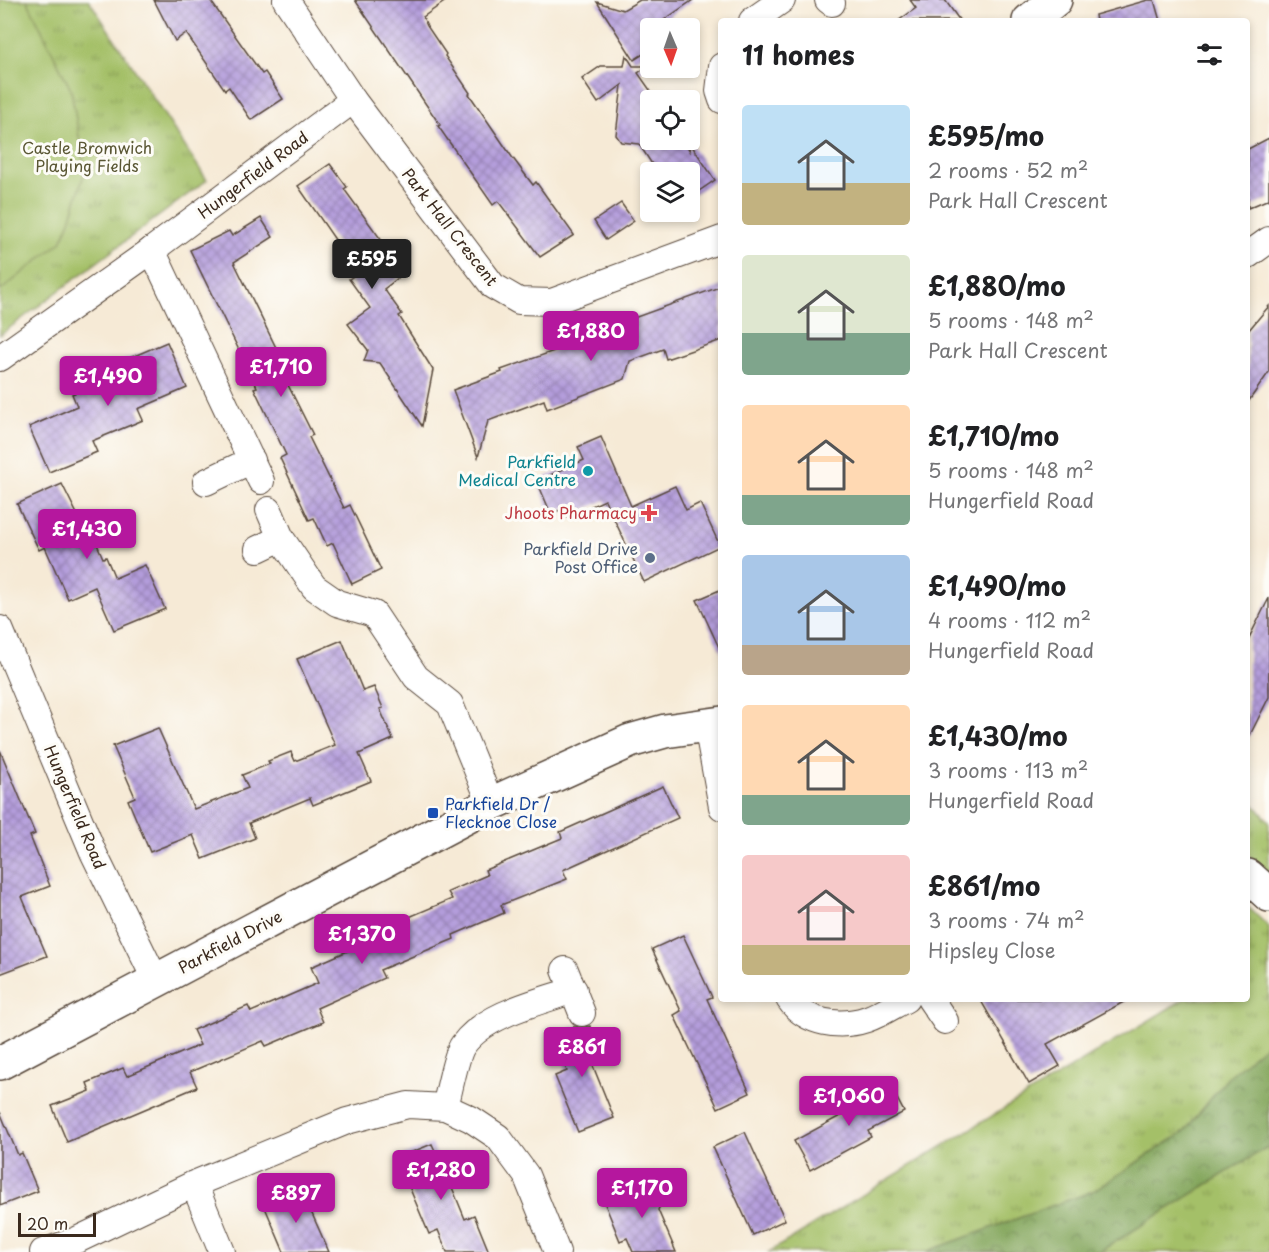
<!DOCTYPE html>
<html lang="en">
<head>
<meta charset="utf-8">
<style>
	:root { --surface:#fff; --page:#f2f2f2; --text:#202124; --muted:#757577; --accent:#b5179e }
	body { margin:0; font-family:"Playpen Sans",sans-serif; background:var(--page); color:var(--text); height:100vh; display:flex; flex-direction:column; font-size:22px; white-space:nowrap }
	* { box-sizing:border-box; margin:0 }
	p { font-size:20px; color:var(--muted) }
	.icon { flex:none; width:33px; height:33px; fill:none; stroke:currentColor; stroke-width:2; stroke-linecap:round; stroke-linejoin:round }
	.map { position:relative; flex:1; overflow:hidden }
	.panel { position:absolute; left:718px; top:18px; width:532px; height:984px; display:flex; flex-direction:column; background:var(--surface); border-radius:6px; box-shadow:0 3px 9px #0003 }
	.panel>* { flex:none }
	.needle { width:39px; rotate:178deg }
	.tools { position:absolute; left:640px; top:18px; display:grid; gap:12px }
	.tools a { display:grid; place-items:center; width:60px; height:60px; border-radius:6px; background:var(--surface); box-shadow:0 3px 9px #0003; font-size:30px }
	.scale { position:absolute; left:18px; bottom:15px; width:78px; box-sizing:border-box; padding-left:6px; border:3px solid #3b2a1e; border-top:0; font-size:16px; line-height:21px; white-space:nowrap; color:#3b2a1e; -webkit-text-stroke:4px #fdfcf7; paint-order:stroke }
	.price { position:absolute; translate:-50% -51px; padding:0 14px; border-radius:6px; background:var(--accent); color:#fff; font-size:20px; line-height:39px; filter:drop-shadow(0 2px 3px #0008) }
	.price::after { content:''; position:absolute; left:50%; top:36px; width:18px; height:14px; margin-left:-9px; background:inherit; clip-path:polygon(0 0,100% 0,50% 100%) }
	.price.active { background:#222; color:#fff }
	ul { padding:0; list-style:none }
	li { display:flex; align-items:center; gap:18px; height:150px; padding:0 24px }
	li span { display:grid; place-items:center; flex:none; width:168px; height:120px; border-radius:6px; color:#555 }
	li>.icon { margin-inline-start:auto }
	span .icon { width:72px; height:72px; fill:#fffc; stroke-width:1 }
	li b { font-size:26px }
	h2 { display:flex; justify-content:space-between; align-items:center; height:72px; padding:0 24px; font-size:26px }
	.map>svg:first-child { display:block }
	.grass { fill:url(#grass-tufts); stroke:#707542; stroke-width:1.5 }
	.forest { fill:url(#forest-crowns); stroke:#5f683d; stroke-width:1.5 }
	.garden { fill:#a4c067; stroke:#707542; stroke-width:1.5 }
	.building { fill:url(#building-cross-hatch) }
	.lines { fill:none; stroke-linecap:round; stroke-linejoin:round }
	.street-casing { stroke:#57473a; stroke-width:28 }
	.secondary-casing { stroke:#57473a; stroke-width:36 }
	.street { stroke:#fff; stroke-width:26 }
	.secondary { stroke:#fff; stroke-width:33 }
	.culture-dot { fill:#0f9aa8; stroke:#fdfcf7; stroke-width:2 }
	.health-dot { fill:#e0444e; stroke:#fdfcf7; stroke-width:2 }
	.service-dot { fill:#5c6f8a; stroke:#fdfcf7; stroke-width:2 }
	.transit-dot { fill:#1a4fb4; stroke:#fdfcf7; stroke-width:2 }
	.labels { text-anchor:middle; stroke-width:6; stroke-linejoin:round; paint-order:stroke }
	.park-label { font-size:16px; fill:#5a5734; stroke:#fdfcf7 }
	.street-label { font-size:16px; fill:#3b2a1e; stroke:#fdfcf7 }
	.culture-label { font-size:16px; fill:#0d838f; stroke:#fdfcf7; text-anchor:end }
	.health-label { font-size:16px; fill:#be3a42; stroke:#fdfcf7; text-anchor:end }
	.service-label { font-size:16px; fill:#4e5e75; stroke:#fdfcf7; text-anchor:end }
	.transit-label { font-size:16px; fill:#164399; stroke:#fdfcf7; text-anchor:start }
</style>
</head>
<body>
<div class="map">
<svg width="1269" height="1252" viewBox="0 0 1269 1252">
	<defs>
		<pattern id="grass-tufts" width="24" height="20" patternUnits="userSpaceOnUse" patternTransform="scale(1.5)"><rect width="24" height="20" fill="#a4c067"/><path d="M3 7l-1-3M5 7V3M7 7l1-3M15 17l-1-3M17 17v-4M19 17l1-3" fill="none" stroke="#879c54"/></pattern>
		<pattern id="forest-crowns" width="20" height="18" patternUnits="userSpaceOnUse" patternTransform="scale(1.5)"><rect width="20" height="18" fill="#83a65c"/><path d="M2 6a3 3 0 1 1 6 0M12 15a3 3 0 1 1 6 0" fill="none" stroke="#6c874b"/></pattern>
		<pattern id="building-cross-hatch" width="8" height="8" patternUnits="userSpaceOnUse" patternTransform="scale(1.5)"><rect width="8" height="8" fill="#b49ddc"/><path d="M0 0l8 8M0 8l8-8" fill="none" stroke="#9480b2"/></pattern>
	</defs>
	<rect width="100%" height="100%" fill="#fdfcf7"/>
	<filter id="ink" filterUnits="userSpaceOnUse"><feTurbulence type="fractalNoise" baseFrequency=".0167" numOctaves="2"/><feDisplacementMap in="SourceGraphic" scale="12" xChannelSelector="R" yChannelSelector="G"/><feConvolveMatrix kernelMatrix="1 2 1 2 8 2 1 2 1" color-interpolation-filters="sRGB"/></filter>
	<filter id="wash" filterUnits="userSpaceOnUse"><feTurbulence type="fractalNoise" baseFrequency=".008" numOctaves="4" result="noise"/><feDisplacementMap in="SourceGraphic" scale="24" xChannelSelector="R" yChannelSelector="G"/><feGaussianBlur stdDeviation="1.35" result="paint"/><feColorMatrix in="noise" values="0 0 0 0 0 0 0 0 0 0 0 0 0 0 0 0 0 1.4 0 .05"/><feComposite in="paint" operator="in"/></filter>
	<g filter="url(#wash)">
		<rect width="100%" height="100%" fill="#f6ead6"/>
		<g class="grass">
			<path d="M0,0H89L207,180L0,335Z"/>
			<path d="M1248,798L1269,821V876L1248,855Z"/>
			<path d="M1248,907L1269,927V1252H769L1184,999H1248Z"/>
		</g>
		<path class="forest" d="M1269,1042V1146L1099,1252H925L1093,1191L1184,1132L1229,1076Z"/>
		<path class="garden" d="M0,0H27L71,90L85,171L70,221L61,242L0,291Z"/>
		<g id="blocks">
			<g class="building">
				<path d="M154,0H210L262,74L265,72L283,99L251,120L229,87L225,90L186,33L175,41Z"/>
				<path d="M355,0H447L423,17L427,26L446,54L445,56L470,93L469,94L512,157L533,185L536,182L574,235L540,257L498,201L493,205L438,126L440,125Z"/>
				<path d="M640,0H693L664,20L669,28H651V49L634,60L597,2L623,10Z"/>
				<path d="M910,0H945L960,21H898L916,8Z"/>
				<path d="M1148,0H1154L1160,21H1096L1095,15Z"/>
				<path d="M626,55L633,66H648L638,73L657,100H651V140H683L690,151V143L715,180L690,197V172H657L639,144L621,142L616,135L622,85L598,103L582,79L601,66H624Z"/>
				<path d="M1269,138V199L1248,208V149Z"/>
				<path d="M330,164L347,187L344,189L385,245L377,250L398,278L384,289L402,314L399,316L433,370L422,426L380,363L364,361L368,350L348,324L370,308L349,279L358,273L298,186Z"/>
				<path d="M621,203L634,221L606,240L594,221Z"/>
				<path d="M261,218L273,237L234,262L285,366L280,369L313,435L309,437L344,508L350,505L381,570L352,584L333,543L327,546L314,518L309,520L280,458L286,455L254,388L257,387L190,250L229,231L232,236Z"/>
				<path d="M722,286V340L666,359L663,349L630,361L625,379L547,409L544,400L488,421L478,457L453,390L502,372L501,370L554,351V350L617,325V324Z"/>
				<path d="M1269,306V372L1248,402V331Z"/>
				<path d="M167,342L187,388L138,409L143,420L92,441L97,452L49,472L29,427L77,406L72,394L123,373L118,363Z"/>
				<path d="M601,437L631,506L675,486L686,510L700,503L720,546L644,582L605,500L568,517L565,508L551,514L537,481L584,460L578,447Z"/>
				<path d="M62,484L85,530L90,528L103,558L106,557L115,578L145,565L165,609L114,630L95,587L68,599L45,547L39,550L17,504Z"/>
				<path d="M722,589V654L697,600Z"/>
				<path d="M1269,598V697L1248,739V640Z"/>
				<path d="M342,640L363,691L374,687L383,708L380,709L393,739L359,754L371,781L313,805L310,798L249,823L255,838L203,859L193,835L150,852L128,800L135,797L113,746L158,728L194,809L248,788L242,775L270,764L268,761L291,752L295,761L335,745L297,659Z"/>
				<path d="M0,750L35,834L30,836L50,886L22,897L47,956L0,974Z"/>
				<path d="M663,786L678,818L563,870L567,879L501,905L504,913L453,935L454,939L380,970L384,978L317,1008L323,1022L266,1046L263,1041L190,1072L197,1087L67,1142L52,1106L90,1091L87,1083L123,1068L127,1076L200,1045L193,1030L248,1006L251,1012L318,983L311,967L368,942L363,931L381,924L383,928L452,899L448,892L487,875L485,870L562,838L560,832Z"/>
				<path d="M683,935L712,997L707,999L750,1093L718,1108L674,1015L681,1011L652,949Z"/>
				<path d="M980,999H1129L1047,1044L1060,1066L1029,1084Z"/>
				<path d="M575,1026L580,1028L590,1026L602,1057L591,1061L614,1118L578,1132L555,1076L567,1071L552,1035Z"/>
				<path d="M889,1083L904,1112L868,1131L871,1137L810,1170L794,1141L855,1108L852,1103Z"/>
				<path d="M0,1112L18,1155L22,1153L38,1191L0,1206Z"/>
				<path d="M745,1132L785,1220L753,1235L713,1147Z"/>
				<path d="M432,1144L440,1162L450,1157L458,1176L449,1180L465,1219L474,1215L489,1252H447L438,1230L429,1234L397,1158Z"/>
				<path d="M674,1176L658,1210L676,1252H633L627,1238L620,1241L605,1204Z"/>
				<path d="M301,1189L329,1252H284L264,1205Z"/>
			</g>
		</g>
	</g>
	<g filter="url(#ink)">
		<use href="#blocks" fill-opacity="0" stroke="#57473a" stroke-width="1.5"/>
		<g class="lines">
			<g class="street-casing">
				<g id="street">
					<path d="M286,0L353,100L493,286L519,301L552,302L722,239"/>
					<path d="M828,0L832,3"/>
					<path d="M752,21L782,0"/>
					<path d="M722,66L719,91L722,100"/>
					<path d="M152,250L261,481"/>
					<path d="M1248,255L1269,240"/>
					<path d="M0,358L152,250L353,100"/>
					<path d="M206,482L252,460"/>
					<path d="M269,510L281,538L314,587L337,603L374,614L416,677L450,704L491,804"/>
					<path d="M258,549L281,538"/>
					<path d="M0,629L93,852L156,981"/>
					<path d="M707,725L722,807"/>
					<path d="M565,970L582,1013"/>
					<path d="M789,999C806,1024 840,1028 867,1019C881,1014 894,1005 906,999"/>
					<path d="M930,999L945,1021"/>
					<path d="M445,1107C449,1093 456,1054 463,1045C485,1014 539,1002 574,990"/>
					<path d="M194,1184L222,1252"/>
					<path d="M43,1252L77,1240L194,1184L347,1121L408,1105L445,1107L471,1119L498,1137L526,1175L557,1252"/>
				</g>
			</g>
			<g class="secondary-casing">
				<g id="secondary">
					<path d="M1029,21L1055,0"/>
					<path d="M1248,876L1269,895"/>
					<path d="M0,1063L491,804L630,741L665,731L722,723"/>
				</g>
			</g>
			<use href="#street" class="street"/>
			<use href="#secondary" class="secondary"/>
		</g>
	</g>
	<circle class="culture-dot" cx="588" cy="471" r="6"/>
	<path class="health-dot" d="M646 504h6v6h6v6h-6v6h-6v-6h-6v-6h6z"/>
	<circle class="service-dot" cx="650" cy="558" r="6"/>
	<rect class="transit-dot" x="427" y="807" width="12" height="12" rx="3"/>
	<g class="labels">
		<g class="park-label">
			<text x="87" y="154">Castle Bromwich<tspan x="87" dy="18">Playing Fields</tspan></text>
		</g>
		<g class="street-label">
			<text transform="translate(253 175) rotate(-37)" y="6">Hungerfield Road</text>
			<text transform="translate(450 227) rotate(52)" y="6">Park Hall Crescent</text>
			<text transform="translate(75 807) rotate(67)" y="6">Hungerfield Road</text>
			<text transform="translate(230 942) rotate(-28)" y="6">Parkfield Drive</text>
		</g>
		<g class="culture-label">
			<text x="576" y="468">Parkfield<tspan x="576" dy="18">Medical Centre</tspan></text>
		</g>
		<g class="health-label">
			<text x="637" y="519">Jhoots Pharmacy</text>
		</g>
		<g class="service-label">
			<text x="638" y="555">Parkfield Drive<tspan x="638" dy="18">Post Office</tspan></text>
		</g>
		<g class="transit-label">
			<text x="445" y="810">Parkfield Dr /<tspan x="445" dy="18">Flecknoe Close</tspan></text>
		</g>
	</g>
</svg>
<div class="tools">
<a><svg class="needle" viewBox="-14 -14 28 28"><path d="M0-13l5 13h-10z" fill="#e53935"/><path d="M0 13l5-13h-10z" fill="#757577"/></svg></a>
<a><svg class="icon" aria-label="locate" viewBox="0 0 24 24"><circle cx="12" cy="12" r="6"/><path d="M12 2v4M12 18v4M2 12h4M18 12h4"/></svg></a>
<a><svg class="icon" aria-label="layers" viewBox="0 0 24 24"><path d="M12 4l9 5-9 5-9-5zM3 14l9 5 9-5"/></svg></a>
</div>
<div class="scale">20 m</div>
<b class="price active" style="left:372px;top:290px">£595</b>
<b class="price" style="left:591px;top:362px">£1,880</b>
<b class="price" style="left:281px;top:398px">£1,710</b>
<b class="price" style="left:108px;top:407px">£1,490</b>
<b class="price" style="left:87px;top:560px">£1,430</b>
<b class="price" style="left:362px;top:965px">£1,370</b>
<b class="price" style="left:582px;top:1078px">£861</b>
<b class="price" style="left:849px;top:1127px">£1,060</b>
<b class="price" style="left:441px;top:1201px">£1,280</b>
<b class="price" style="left:642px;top:1219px">£1,170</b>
<b class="price" style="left:296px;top:1224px">£897</b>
<section class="panel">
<h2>11 homes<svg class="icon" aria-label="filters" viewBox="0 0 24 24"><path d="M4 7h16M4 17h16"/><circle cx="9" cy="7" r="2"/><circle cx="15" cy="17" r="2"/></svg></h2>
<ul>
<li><span style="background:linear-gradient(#bfe0f5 65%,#c2b280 0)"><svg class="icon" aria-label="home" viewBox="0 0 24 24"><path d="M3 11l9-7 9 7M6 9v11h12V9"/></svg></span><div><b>£595/mo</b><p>2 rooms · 52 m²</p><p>Park Hall Crescent</p></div></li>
<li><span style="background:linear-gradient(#dfe7d0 65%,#7fa58c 0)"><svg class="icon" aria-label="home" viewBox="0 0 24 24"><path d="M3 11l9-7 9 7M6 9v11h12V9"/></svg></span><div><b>£1,880/mo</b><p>5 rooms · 148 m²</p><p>Park Hall Crescent</p></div></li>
<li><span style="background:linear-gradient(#ffd9b3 75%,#7fa58c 0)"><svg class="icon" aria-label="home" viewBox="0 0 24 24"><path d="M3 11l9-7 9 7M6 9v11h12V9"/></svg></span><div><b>£1,710/mo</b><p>5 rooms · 148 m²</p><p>Hungerfield Road</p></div></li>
<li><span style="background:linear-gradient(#a9c7e8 75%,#b9a48a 0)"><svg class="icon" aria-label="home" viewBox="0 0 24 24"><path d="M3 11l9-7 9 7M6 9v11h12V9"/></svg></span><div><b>£1,490/mo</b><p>4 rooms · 112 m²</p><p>Hungerfield Road</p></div></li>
<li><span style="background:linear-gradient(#ffd9b3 75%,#7fa58c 0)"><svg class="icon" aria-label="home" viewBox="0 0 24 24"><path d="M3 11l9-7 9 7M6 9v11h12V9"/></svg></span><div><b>£1,430/mo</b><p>3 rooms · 113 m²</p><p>Hungerfield Road</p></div></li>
<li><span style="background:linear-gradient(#f6c9c9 75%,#c2b280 0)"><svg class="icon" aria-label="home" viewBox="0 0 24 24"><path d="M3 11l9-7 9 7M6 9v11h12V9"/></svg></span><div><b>£861/mo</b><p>3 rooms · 74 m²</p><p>Hipsley Close</p></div></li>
</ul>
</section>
</div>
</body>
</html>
